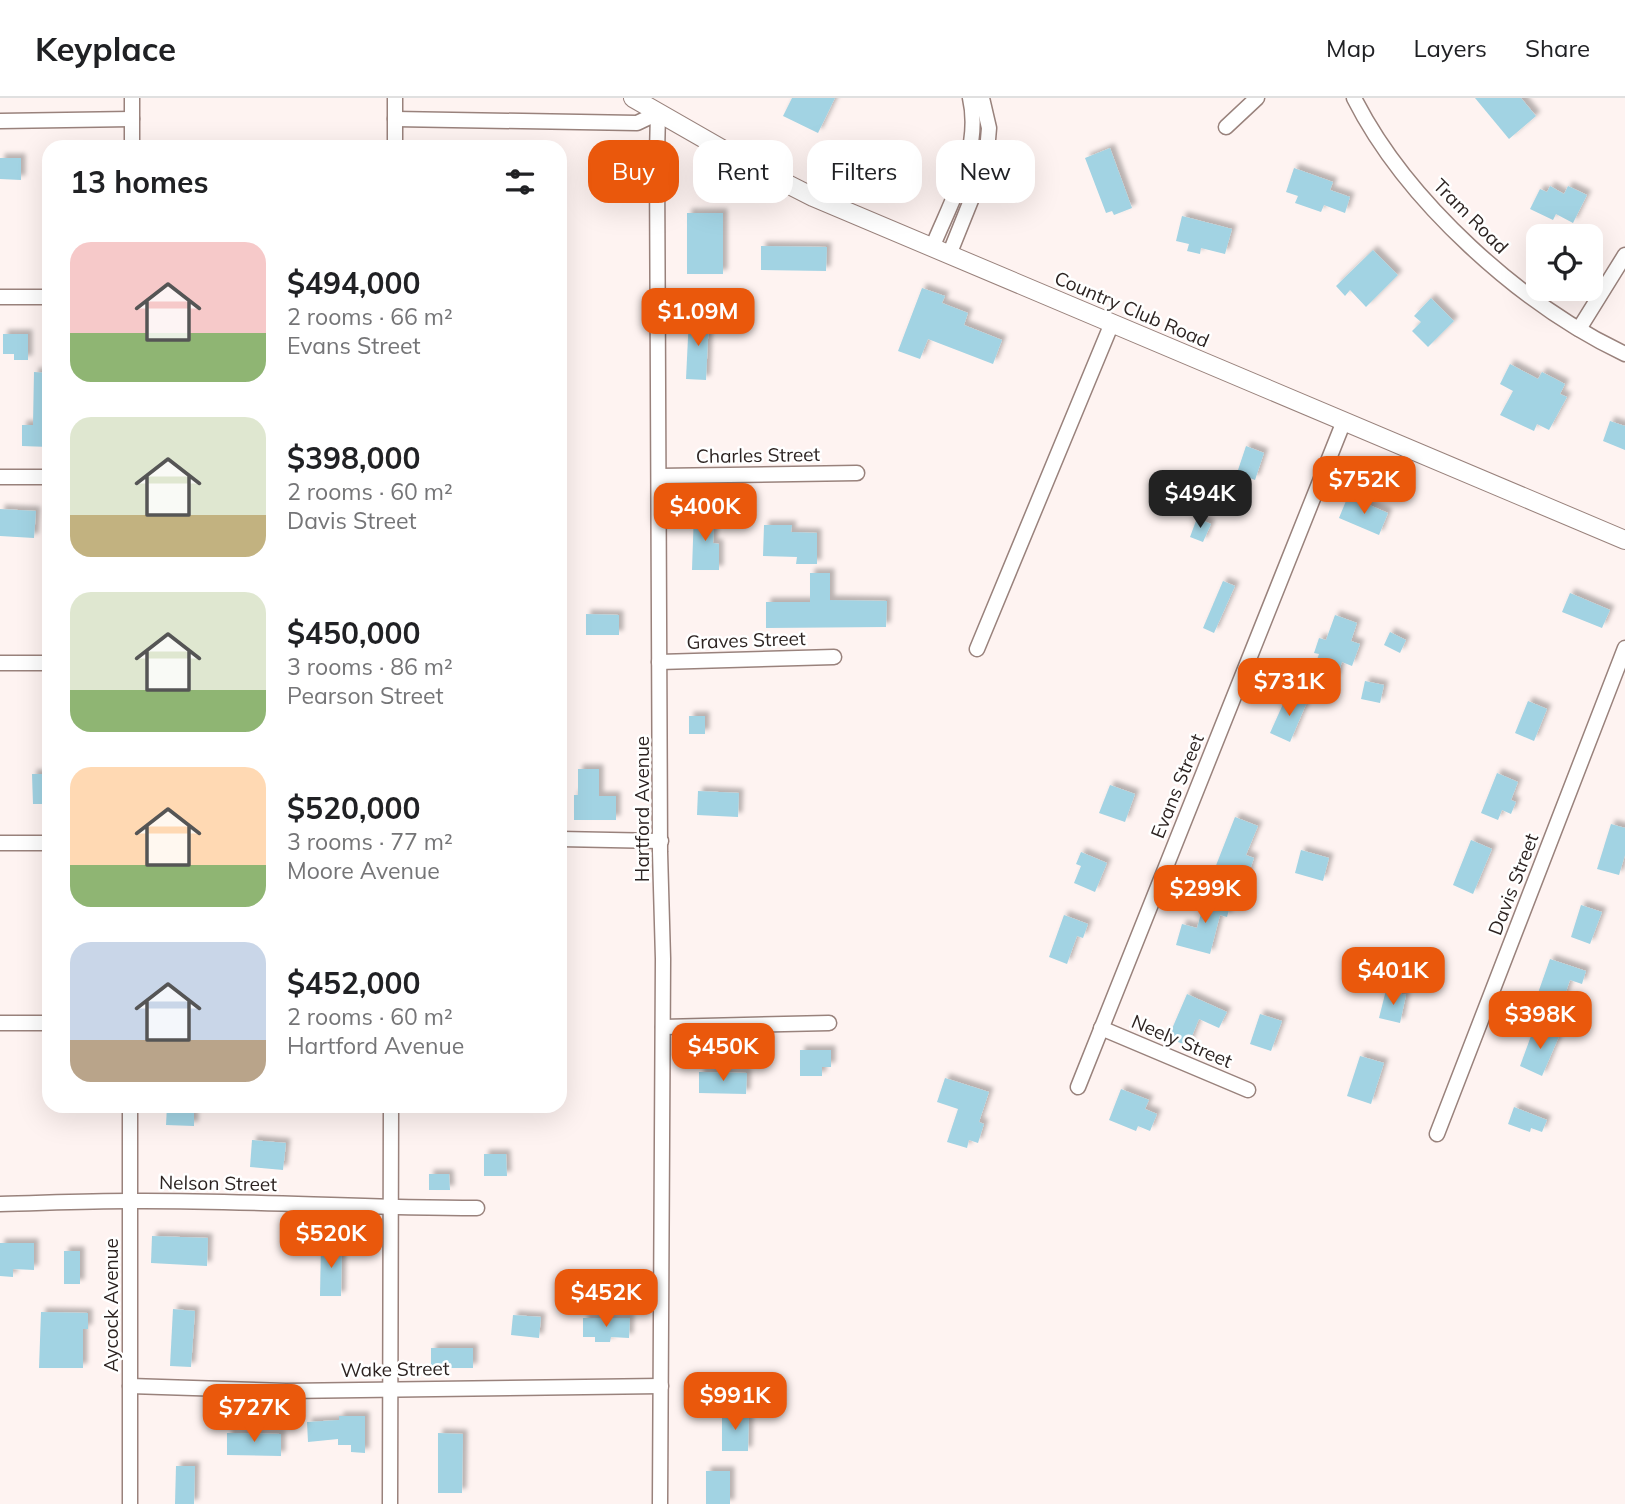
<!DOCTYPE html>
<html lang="en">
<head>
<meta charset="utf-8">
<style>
	:root { --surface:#fff; --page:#f6f6f6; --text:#202124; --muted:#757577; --line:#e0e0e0; --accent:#ea580c }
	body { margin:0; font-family:Mulish,sans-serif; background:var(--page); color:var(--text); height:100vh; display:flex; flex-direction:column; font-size:26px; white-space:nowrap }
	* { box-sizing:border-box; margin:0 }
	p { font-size:23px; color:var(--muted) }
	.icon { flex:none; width:38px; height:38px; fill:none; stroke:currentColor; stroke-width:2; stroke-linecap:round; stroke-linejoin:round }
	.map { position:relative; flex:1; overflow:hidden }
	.side { position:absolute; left:42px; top:42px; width:525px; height:973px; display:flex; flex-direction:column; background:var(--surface); border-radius:21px; box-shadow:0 7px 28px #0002 }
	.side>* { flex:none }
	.banner { position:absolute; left:588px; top:42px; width:665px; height:63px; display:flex; gap:14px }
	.controls { position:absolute; left:1526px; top:126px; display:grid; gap:14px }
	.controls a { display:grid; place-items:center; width:77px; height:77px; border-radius:14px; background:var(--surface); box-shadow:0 7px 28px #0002; font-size:35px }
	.price { position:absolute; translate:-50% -60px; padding:0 16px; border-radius:14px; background:var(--accent); color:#fff; font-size:23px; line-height:46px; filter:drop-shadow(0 2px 4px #0008) }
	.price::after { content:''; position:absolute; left:50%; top:42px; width:21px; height:16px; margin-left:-10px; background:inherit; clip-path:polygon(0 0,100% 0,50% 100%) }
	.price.selected { background:#222; color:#fff }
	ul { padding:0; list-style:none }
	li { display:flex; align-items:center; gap:21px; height:175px; padding:0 28px }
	li span { display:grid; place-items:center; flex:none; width:196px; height:140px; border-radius:21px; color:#555 }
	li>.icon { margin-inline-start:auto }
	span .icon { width:84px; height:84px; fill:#fffc; stroke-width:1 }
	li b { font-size:30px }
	h2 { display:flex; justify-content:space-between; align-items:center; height:84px; padding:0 28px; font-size:30px }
	.tag { padding:0 24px; border-radius:21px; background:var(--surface); box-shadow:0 7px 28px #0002; font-size:24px; line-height:63px }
	.tag.selected { background:var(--accent); color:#fff }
	header { display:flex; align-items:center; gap:42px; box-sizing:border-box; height:98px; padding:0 35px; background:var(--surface); border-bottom:2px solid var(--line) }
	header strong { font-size:33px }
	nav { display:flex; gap:38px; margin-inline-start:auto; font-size:24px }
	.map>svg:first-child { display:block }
	.building { fill:#a2d3e3; filter:url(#shadow) }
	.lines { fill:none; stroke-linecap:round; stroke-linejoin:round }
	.minor-casing { stroke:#99827c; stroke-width:17 }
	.tertiary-casing { stroke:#99827c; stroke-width:20 }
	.minor { stroke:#fff; stroke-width:14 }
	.tertiary { stroke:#fff; stroke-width:18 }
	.labels { text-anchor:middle; stroke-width:5; stroke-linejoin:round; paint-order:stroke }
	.street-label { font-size:19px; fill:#2c2321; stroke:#fff }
</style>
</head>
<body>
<header>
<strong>Keyplace</strong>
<nav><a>Map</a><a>Layers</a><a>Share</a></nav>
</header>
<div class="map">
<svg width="1625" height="1406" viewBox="0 0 1625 1406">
	<defs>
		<filter id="shadow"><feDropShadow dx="4.5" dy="-4.5" stdDeviation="2" flood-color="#0004"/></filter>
	</defs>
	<rect width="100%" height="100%" fill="#fef3f1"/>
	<g class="building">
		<path d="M792,0H835L818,35L783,18Z"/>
		<path d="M1475,0H1521L1536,18L1509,41Z"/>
		<path d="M1110,50L1132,110L1114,117L1112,113L1106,115L1085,60Z"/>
		<path d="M0,60H21V82L0,81Z"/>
		<path d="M1294,70L1333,84L1330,92L1350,99L1345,115L1324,107L1321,114L1295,105L1298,98L1286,94Z"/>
		<path d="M1550,88L1564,96L1568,88L1587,97L1573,125L1556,116L1553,122L1530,111L1540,91L1547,94Z"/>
		<rect x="687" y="115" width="36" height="61"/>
		<path d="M1182,118L1232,131L1225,156L1201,150L1200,156L1187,153L1189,146L1176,143Z"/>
		<path d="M761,148L827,149L826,173L761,172Z"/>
		<path d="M1373,152L1398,177L1366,209L1350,192L1345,198L1336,188Z"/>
		<path d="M922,190L945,198L942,205L968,215L964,227L1002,242L993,266L928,241L920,261L898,253Z"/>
		<path d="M1431,200L1454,223L1428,249L1412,233L1421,224L1414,218Z"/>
		<path d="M689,219L709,220L706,282L686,281Z"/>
		<path d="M3,236H28V262H14V256H3Z"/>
		<path d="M1510,266L1538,281L1542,274L1565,286L1560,296L1567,299L1549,332L1537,326L1534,333L1500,317L1513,293L1500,286Z"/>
		<path d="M34,274L49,275V349L22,348V327H33Z"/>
		<path d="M1610,323L1625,328V352L1603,343Z"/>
		<path d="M1246,348L1264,355L1255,382L1237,375Z"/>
		<path d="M1348,398L1388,415L1379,437L1339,420Z"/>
		<path d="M0,411L36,413L34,440L0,438Z"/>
		<path d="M694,413L715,415L713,445L719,446V472H692Z"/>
		<path d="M1197,420L1211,426L1203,444L1190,439Z"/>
		<path d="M764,427H792L791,434L817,435V466H796L797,459L763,458Z"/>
		<path d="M810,475H830V502L887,503L886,529L766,530V504H810Z"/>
		<path d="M1223,483L1235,488L1214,535L1203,530Z"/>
		<path d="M1570,495L1610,512L1602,530L1562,514Z"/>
		<path d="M586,516L619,517V537H586Z"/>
		<path d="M1335,517L1357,525L1351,543L1360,546L1352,568L1342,564L1336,581L1313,573L1319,556L1314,555L1319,540L1326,542Z"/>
		<path d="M1390,534L1406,542L1400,555L1384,547Z"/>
		<path d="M1365,583L1384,587L1380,605L1361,601Z"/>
		<path d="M1288,595L1307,604L1290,644L1270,635Z"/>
		<path d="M1528,603L1547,611L1534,643L1515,635Z"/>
		<rect x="689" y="618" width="16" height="18"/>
		<path d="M578,671H599V698H616V722H574V697H578Z"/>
		<path d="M1497,675L1518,684L1511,702L1516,704L1511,716L1502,712L1498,722L1481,715Z"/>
		<path d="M32,676H49V706H33Z"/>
		<path d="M1110,687L1135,696L1125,724L1099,715Z"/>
		<path d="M698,693L739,695L738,719L697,717Z"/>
		<path d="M1235,719L1258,728L1246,757L1254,760L1246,783L1215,770Z"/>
		<path d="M1611,726L1625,730V757L1619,777L1597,771Z"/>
		<path d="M1471,742L1492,751L1473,796L1453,787Z"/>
		<path d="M1301,752L1329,760L1323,783L1295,775Z"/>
		<path d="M1081,754L1107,765L1095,794L1074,785L1081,768L1076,766Z"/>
		<path d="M1207,794L1232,801L1227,819L1220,817L1210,856L1176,847L1182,826L1197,830Z"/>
		<path d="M1581,807L1602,814L1590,846L1571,839Z"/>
		<path d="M1064,817L1088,826L1083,840L1077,838L1067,866L1049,859Z"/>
		<path d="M1550,861L1586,873L1582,886L1570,882L1563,903L1538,895Z"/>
		<path d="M1386,892L1406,897L1400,925L1379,920Z"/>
		<path d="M1187,896L1227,914L1219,930L1199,921L1188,948L1168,940Z"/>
		<path d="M1260,916L1282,923L1271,953L1250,946Z"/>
		<path d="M1542,928L1560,936L1542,978L1520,968L1531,938L1537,940Z"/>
		<path d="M800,952H831V969H822V978H800Z"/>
		<path d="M1360,958L1384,965L1371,1006L1347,998Z"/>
		<path d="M699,974L747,975L746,996L699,995Z"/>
		<path d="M945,980L989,994L979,1024L984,1026L978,1045L969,1042L967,1050L947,1044L958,1011L937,1004Z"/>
		<path d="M1121,991L1149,1002L1145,1011L1157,1016L1150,1033L1138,1028L1136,1033L1109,1022Z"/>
		<path d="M167,1008H194V1028L166,1027Z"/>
		<path d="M1514,1009L1547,1022L1542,1034L1531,1030L1530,1034L1508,1026Z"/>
		<path d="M252,1042L286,1045L283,1072L250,1069Z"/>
		<path d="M484,1056H506L507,1078H484Z"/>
		<path d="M429,1076H449L450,1092H429Z"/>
		<path d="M152,1138L208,1140L207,1168L151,1165Z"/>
		<path d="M0,1145H34V1172L13,1171V1179L0,1178Z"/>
		<path d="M321,1146H342L341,1198H320Z"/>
		<rect x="64" y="1153" width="16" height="33"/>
		<path d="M173,1211L195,1213L191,1269L170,1268Z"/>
		<path d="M41,1214L88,1215V1231H83V1270H39Z"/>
		<path d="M513,1217L541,1219L539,1240L511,1237Z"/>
		<path d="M583,1220H630L629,1240L611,1239L610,1244H595V1239H583Z"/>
		<rect x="431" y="1250" width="42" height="20"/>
		<path d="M722,1316H749L748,1353H722Z"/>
		<path d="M339,1318H365V1355L351,1354V1347H338V1341L308,1344L307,1324L339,1322Z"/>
		<path d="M227,1335L281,1336V1358L227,1357Z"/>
		<path d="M438,1335L463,1336L462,1395H438Z"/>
		<path d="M176,1368H195L194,1406H175Z"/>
		<rect x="706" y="1373" width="24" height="33"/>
	</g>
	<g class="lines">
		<g class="minor-casing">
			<g id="minor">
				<path d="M395,0V49"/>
				<path d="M1354,0C1406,103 1521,207 1625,256"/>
				<path d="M395,21L637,25L658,15L657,56L660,754L663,861L660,1406"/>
				<path d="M0,23L132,21"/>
				<path d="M1226,29L1257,0"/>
				<path d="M132,49V0"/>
				<path d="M932,150C951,103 982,52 970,0"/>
				<path d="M949,157L986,65L989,30L982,0"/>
				<path d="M0,199H49"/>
				<path d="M1579,231L1625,157"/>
				<path d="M659,378L857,375"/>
				<path d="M0,379H49"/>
				<path d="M977,551L1112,225"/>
				<path d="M659,564L834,559"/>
				<path d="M0,565H49"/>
				<path d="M560,741L661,743"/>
				<path d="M0,745H49"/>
				<path d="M0,925H49"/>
				<path d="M663,929L829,925"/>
				<path d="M1101,930L1248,992"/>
				<path d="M1078,989L1344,323"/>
				<path d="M1437,1036L1625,550"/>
				<path d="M0,1106C43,1105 86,1103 129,1103C245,1102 361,1110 477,1110"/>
				<path d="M130,1288L286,1293L661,1288"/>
				<path d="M130,1406V1008"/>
				<path d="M390,1406L391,1008"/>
			</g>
		</g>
		<g class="tertiary-casing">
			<path id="tertiary" d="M633,0L750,67L813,99L1625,442"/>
		</g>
		<use href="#minor" class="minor"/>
		<use href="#tertiary" class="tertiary"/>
	</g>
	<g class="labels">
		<g class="street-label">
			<text transform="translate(1471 118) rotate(45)" y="7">Tram Road</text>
			<text transform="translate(1132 211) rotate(23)" y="7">Country Club Road</text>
			<text transform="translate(758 357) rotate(-1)" y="7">Charles Street</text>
			<text transform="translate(746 542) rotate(-2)" y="7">Graves Street</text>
			<text transform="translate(1177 688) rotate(-68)" y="7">Evans Street</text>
			<text transform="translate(642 711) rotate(-90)" y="7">Hartford Avenue</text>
			<text transform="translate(1513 786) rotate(-69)" y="7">Davis Street</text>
			<text transform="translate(1182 943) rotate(23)" y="7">Neely Street</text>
			<text transform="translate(218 1085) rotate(1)" y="7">Nelson Street</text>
			<text transform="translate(111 1207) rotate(-90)" y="7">Aycock Avenue</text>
			<text transform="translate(395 1271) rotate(-1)" y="7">Wake Street</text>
		</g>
	</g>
</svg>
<div class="controls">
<a><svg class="icon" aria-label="locate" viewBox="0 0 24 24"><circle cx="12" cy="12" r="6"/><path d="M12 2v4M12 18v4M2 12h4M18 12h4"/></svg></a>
</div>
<b class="price" style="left:698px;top:250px">$1.09M</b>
<b class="price" style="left:1364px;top:418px">$752K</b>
<b class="price selected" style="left:1200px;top:432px">$494K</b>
<b class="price" style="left:705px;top:445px">$400K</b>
<b class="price" style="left:1289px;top:620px">$731K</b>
<b class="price" style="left:1205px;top:827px">$299K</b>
<b class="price" style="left:1393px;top:909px">$401K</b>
<b class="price" style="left:1540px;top:953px">$398K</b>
<b class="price" style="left:723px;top:985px">$450K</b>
<b class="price" style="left:331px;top:1172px">$520K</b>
<b class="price" style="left:606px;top:1231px">$452K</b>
<b class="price" style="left:735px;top:1334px">$991K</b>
<b class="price" style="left:254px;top:1346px">$727K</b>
<div class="banner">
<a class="tag selected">Buy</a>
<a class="tag">Rent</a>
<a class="tag">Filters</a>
<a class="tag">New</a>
</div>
<section class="side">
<h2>13 homes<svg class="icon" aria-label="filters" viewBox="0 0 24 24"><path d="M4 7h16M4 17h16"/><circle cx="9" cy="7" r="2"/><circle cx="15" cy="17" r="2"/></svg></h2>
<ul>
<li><span style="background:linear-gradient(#f6c9c9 65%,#8fb573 0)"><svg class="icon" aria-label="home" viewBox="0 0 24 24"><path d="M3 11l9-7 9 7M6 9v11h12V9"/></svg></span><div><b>$494,000</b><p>2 rooms · 66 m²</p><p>Evans Street</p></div></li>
<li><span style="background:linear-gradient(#dfe7d0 70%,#c2b280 0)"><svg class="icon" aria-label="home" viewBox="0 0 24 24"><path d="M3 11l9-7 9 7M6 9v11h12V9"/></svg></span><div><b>$398,000</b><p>2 rooms · 60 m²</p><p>Davis Street</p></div></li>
<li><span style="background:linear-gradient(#dfe7d0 70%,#8fb573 0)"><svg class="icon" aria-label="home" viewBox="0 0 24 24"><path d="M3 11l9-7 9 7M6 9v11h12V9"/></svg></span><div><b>$450,000</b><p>3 rooms · 86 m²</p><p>Pearson Street</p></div></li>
<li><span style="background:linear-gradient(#ffd9b3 70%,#8fb573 0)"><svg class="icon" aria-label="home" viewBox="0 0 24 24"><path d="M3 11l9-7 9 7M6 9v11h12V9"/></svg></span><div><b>$520,000</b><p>3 rooms · 77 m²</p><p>Moore Avenue</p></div></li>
<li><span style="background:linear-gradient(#c9d6e8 70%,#b9a48a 0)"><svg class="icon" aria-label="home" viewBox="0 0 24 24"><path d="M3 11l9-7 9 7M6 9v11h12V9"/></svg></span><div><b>$452,000</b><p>2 rooms · 60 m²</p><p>Hartford Avenue</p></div></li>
</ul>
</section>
</div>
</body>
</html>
